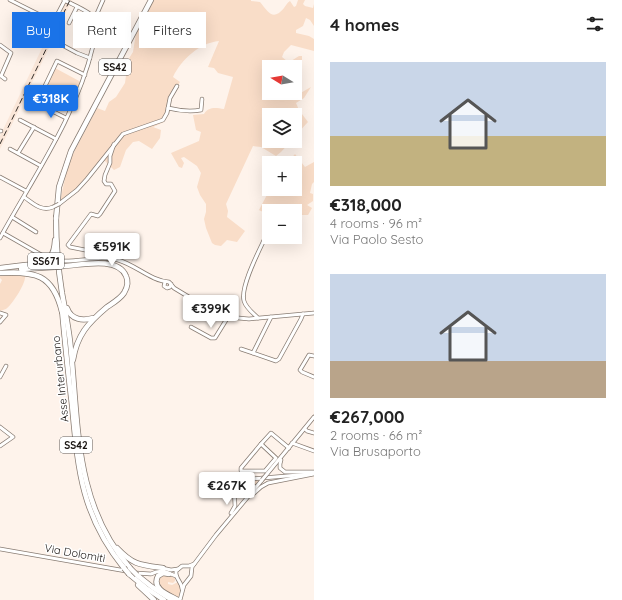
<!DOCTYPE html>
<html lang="en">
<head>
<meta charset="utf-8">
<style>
	:root { --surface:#fff; --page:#f6f6f6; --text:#222; --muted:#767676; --accent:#1a73e8 }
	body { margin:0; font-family:Quicksand,sans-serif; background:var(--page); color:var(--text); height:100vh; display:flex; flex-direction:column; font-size:15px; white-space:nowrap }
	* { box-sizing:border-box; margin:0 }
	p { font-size:13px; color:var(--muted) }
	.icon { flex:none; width:22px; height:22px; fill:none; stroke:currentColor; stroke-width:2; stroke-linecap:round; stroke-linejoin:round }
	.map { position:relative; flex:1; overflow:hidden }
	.drawer { display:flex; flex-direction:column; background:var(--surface); width:308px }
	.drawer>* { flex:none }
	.banner { position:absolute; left:12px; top:12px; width:242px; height:36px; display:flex; gap:8px }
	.needle { width:26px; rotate:281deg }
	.tools { position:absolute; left:262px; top:60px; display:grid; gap:8px }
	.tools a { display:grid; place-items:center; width:40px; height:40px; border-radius:0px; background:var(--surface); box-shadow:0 4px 16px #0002; font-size:20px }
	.price { position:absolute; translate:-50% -34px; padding:0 9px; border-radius:4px; background:#fff; color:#222; font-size:13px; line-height:26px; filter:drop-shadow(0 1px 2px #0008) }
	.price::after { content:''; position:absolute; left:50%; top:24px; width:12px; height:9px; margin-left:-6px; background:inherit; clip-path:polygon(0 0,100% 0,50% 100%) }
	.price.selected { background:var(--accent); color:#fff }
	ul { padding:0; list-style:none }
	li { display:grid; align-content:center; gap:8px; height:212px; padding:0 16px }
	li span { display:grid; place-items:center; height:124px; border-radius:0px; color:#555 }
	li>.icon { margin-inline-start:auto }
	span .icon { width:72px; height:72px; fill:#fffc; stroke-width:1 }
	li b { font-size:17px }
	h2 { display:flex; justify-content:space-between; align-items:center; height:48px; padding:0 16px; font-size:17px }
	.tag { padding:0 14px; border-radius:0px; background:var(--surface); box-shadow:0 4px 16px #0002; font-size:14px; line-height:36px }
	.tag.selected { background:var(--accent); color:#fff }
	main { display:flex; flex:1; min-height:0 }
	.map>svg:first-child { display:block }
	.built { fill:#fae6d8 }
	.green { fill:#f9ddc8 }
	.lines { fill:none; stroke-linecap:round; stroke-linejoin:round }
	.minor-casing { stroke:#887c73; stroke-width:4.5 }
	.highway-casing { stroke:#887c73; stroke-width:6 }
	.minor { stroke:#fff; stroke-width:3 }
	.highway { stroke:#fff; stroke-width:4.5 }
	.rail { stroke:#342e2a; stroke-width:1; stroke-dasharray:6 3; stroke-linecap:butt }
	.minor-bridge-casing { stroke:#887c73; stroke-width:4.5; stroke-linecap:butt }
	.highway-bridge-casing { stroke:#887c73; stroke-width:6; stroke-linecap:butt }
	.minor-bridge { stroke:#fff; stroke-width:3 }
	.highway-bridge { stroke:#fff; stroke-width:4.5 }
	.labels { text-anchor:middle; stroke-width:3; stroke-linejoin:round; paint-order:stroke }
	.shield { fill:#fff; stroke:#5f5b59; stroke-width:1 }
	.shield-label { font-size:10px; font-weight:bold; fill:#1a1512 }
	.street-label { font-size:11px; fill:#1a1512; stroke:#fff }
</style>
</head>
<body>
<main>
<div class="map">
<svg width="314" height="600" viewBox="0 0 314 600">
	<rect width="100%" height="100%" fill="#fef3eb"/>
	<path class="built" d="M65,0H72L0,149V136Z"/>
	<g class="green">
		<path d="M153,0H251V1L260,2C269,13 273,21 284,8C286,5 287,3 290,1L294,7L296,6L298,0H305L303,4L305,6L313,8L314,4V26L310,20L306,18L303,26L296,30V33L309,36L314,39V51L291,45L284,52L282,57L287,61H291L299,56H302V61L300,64L288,67H269V93H289L291,95H297L311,87L304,98L296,103L299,110L308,122L295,136V115H269V141H291L281,152L276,156L261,147L253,146L226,204L228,211L227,217L245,231L237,242L227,240L221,246L215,245L212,243L206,228L204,219L206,212V204L200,195L197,187L201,173L197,166L184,157L181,158L184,163L182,168L179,167L171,153L199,141L201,132L196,130L193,115L204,114C209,106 216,108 224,109L233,77L218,73L214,68L208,67L219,41C199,43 181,60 173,77L180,82L169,98L168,108L164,122L153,127L161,130L160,138L152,149L139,141L133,142L126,150L120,167L114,170L103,159L79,187L60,202L67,169L72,156L97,108L105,111L109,102L116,97L125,83L128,60L133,52L136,33Z"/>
		<path d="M55,68L81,82L78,89C70,89 67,92 63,98H60L57,104L41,95Z"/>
		<path d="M295,154L305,167L314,162V182L312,184L310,193L313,194V201L307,205L312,208L308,215H295V211H269V215L259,210L270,189H295V163H287Z"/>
		<path d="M19,274L25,275C27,282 12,305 6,309C4,310 2,310 0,311V284L2,280L0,278V275Z"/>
		<path d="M259,480C256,484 246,497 239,493C236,490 237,487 238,484L241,481Z"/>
		<path d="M163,575H170L175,578V581L173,583L168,582V584L172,585L178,582L181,584V590L178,598L161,589L157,580Z"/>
	</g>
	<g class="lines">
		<g class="minor-casing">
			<g id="minor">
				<path d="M10,0L54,22"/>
				<path d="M95,18L103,0"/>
				<path d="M69,23L77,7"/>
				<path d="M27,27L46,36L65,0"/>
				<path d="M0,45L11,53L1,76L5,79"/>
				<path d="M64,46L77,53L90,58"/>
				<path d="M45,86L57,61L85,75"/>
				<path d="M42,106L66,118"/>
				<path d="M168,108C180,111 189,112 201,110L202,99"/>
				<path d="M20,120L56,139"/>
				<path d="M0,131H1"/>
				<path d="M10,149L41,166"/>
				<path d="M18,153L34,127"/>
				<path d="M0,177L26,191"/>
				<path d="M24,197C33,203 41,212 53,207"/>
				<path d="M59,204L77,190L87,179L123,134L163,120L167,113L170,98L177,86"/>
				<path d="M12,217L36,232"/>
				<path d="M3,233L45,257"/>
				<path d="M0,238C34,176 77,115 93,46C95,37 99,27 95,19C92,12 71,4 64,0"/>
				<path d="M113,259L110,255L70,247L68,245L91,214L98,216L100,214L115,191L111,184H106L104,181L105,175L110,163V156L114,144"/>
				<path d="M62,261C80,262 100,255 118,260C136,265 151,281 169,282L174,288L212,311L228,317L249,319L314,313"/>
				<path d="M165,282L164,286L167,288L170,287L171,284"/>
				<path d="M0,313L6,315L0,322"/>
				<path d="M271,317L253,353L276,361L279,359L301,319L303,314"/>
				<path d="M258,318C253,313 246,308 244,301C240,287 259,251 265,238"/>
				<path d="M191,327L211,338H215L228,317"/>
				<path d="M241,349L253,353"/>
				<path d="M314,356L309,355L300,370L302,372L314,377"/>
				<path d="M0,377L6,366"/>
				<path d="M0,427L13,437L0,446"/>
				<path d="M305,429L307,431L314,433"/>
				<path d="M292,443L314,451"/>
				<path d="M261,444L276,458L265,471H241V468Z"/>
				<path d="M261,444L271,433L289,448"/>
				<path d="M281,460L280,464V468L285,472H314"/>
				<path d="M267,474L314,417"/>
				<path d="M234,486L236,483L240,480L310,474"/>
				<path d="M235,488L237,493L242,495L247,494L254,486"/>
				<path d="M252,495L261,487L268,483L314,474"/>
				<path d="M231,513L235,506L234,486"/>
				<path d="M0,549L126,571"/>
				<path d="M162,568L171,570L178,569"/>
				<path d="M136,573L151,574L156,572L163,571L176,576"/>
				<path d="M182,589C182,582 175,579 176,571L182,566H189L194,564"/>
				<path d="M180,600L184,585L191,576L192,567L216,535L262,480"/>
			</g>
		</g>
		<g class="highway-casing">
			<g id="highway">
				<path d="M56,217C56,242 58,268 62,293C65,309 68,325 70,341C79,422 73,503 130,568"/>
				<path d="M56,219L59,187L71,151L151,0"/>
				<path d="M64,266C81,265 118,256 126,276C129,282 127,288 124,293C120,299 113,303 107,307C88,323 77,335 73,360"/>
				<path d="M0,268C8,267 17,266 25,265C44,264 54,262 55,240"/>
				<path d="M21,269L55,267"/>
				<path d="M0,273C35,271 53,274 62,312"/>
				<path d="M67,308C71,320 83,321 93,318"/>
				<path d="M62,310C65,342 68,373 72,405C78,469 81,515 124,568"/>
				<path d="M117,548C133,565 140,565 163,568"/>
				<path d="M129,574L146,588L164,600"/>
				<path d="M169,574L163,573L158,576C151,589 169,595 178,600"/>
				<path d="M137,575L152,587L172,600"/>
				<path d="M138,585L154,600"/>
			</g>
		</g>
		<use href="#minor" class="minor"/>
		<use href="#highway" class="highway"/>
		<path class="rail" d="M0,144L70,0"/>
		<g class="minor-bridge-casing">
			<g id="minor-bridge">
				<path d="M53,207L59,204"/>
				<path d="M45,257L52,260"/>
				<path d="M56,260L62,261"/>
				<path d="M262,480L267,474"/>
			</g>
		</g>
		<g class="highway-bridge-casing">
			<g id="highway-bridge">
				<path d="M55,267L64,266"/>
				<path d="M124,568L129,574"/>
				<path d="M130,568L137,575"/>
			</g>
		</g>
		<use href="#minor-bridge" class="minor-bridge"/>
		<use href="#highway-bridge" class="highway-bridge"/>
	</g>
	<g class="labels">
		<g class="shield">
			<rect x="99" y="59" width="32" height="16" rx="3"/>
			<rect x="28" y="253" width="36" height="16" rx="3"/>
			<rect x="60" y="437" width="32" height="16" rx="3"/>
		</g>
		<g class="shield-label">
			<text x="115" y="71">SS42</text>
			<text x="46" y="265">SS671</text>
			<text x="76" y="449">SS42</text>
		</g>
		<g class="street-label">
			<text transform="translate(60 379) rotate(-96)" y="4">Asse Interurbano</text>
			<text transform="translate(75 553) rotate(10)" y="4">Via Dolomiti</text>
		</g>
	</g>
</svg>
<div class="tools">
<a><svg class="needle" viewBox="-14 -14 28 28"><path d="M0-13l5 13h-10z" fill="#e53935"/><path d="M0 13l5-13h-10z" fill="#767676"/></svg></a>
<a><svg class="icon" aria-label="layers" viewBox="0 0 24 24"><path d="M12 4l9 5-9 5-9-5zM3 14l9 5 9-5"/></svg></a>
<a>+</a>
<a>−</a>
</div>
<b class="price selected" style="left:51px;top:119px">€318K</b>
<b class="price" style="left:112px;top:267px">€591K</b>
<b class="price" style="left:211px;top:329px">€399K</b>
<b class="price" style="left:227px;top:506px">€267K</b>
<div class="banner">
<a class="tag selected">Buy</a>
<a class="tag">Rent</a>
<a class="tag">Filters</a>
</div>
</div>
<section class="drawer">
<h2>4 homes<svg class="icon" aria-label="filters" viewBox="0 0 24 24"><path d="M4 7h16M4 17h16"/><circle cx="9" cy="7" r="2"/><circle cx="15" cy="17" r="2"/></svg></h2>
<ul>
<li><span style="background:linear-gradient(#c9d6e8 60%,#c2b280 0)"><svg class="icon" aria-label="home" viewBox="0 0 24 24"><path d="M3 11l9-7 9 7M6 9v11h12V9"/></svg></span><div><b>€318,000</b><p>4 rooms · 96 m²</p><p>Via Paolo Sesto</p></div></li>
<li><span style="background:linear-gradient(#c9d6e8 70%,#b9a48a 0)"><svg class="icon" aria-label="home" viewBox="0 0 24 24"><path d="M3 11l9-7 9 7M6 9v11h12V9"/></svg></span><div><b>€267,000</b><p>2 rooms · 66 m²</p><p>Via Brusaporto</p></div></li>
</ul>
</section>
</main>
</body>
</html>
